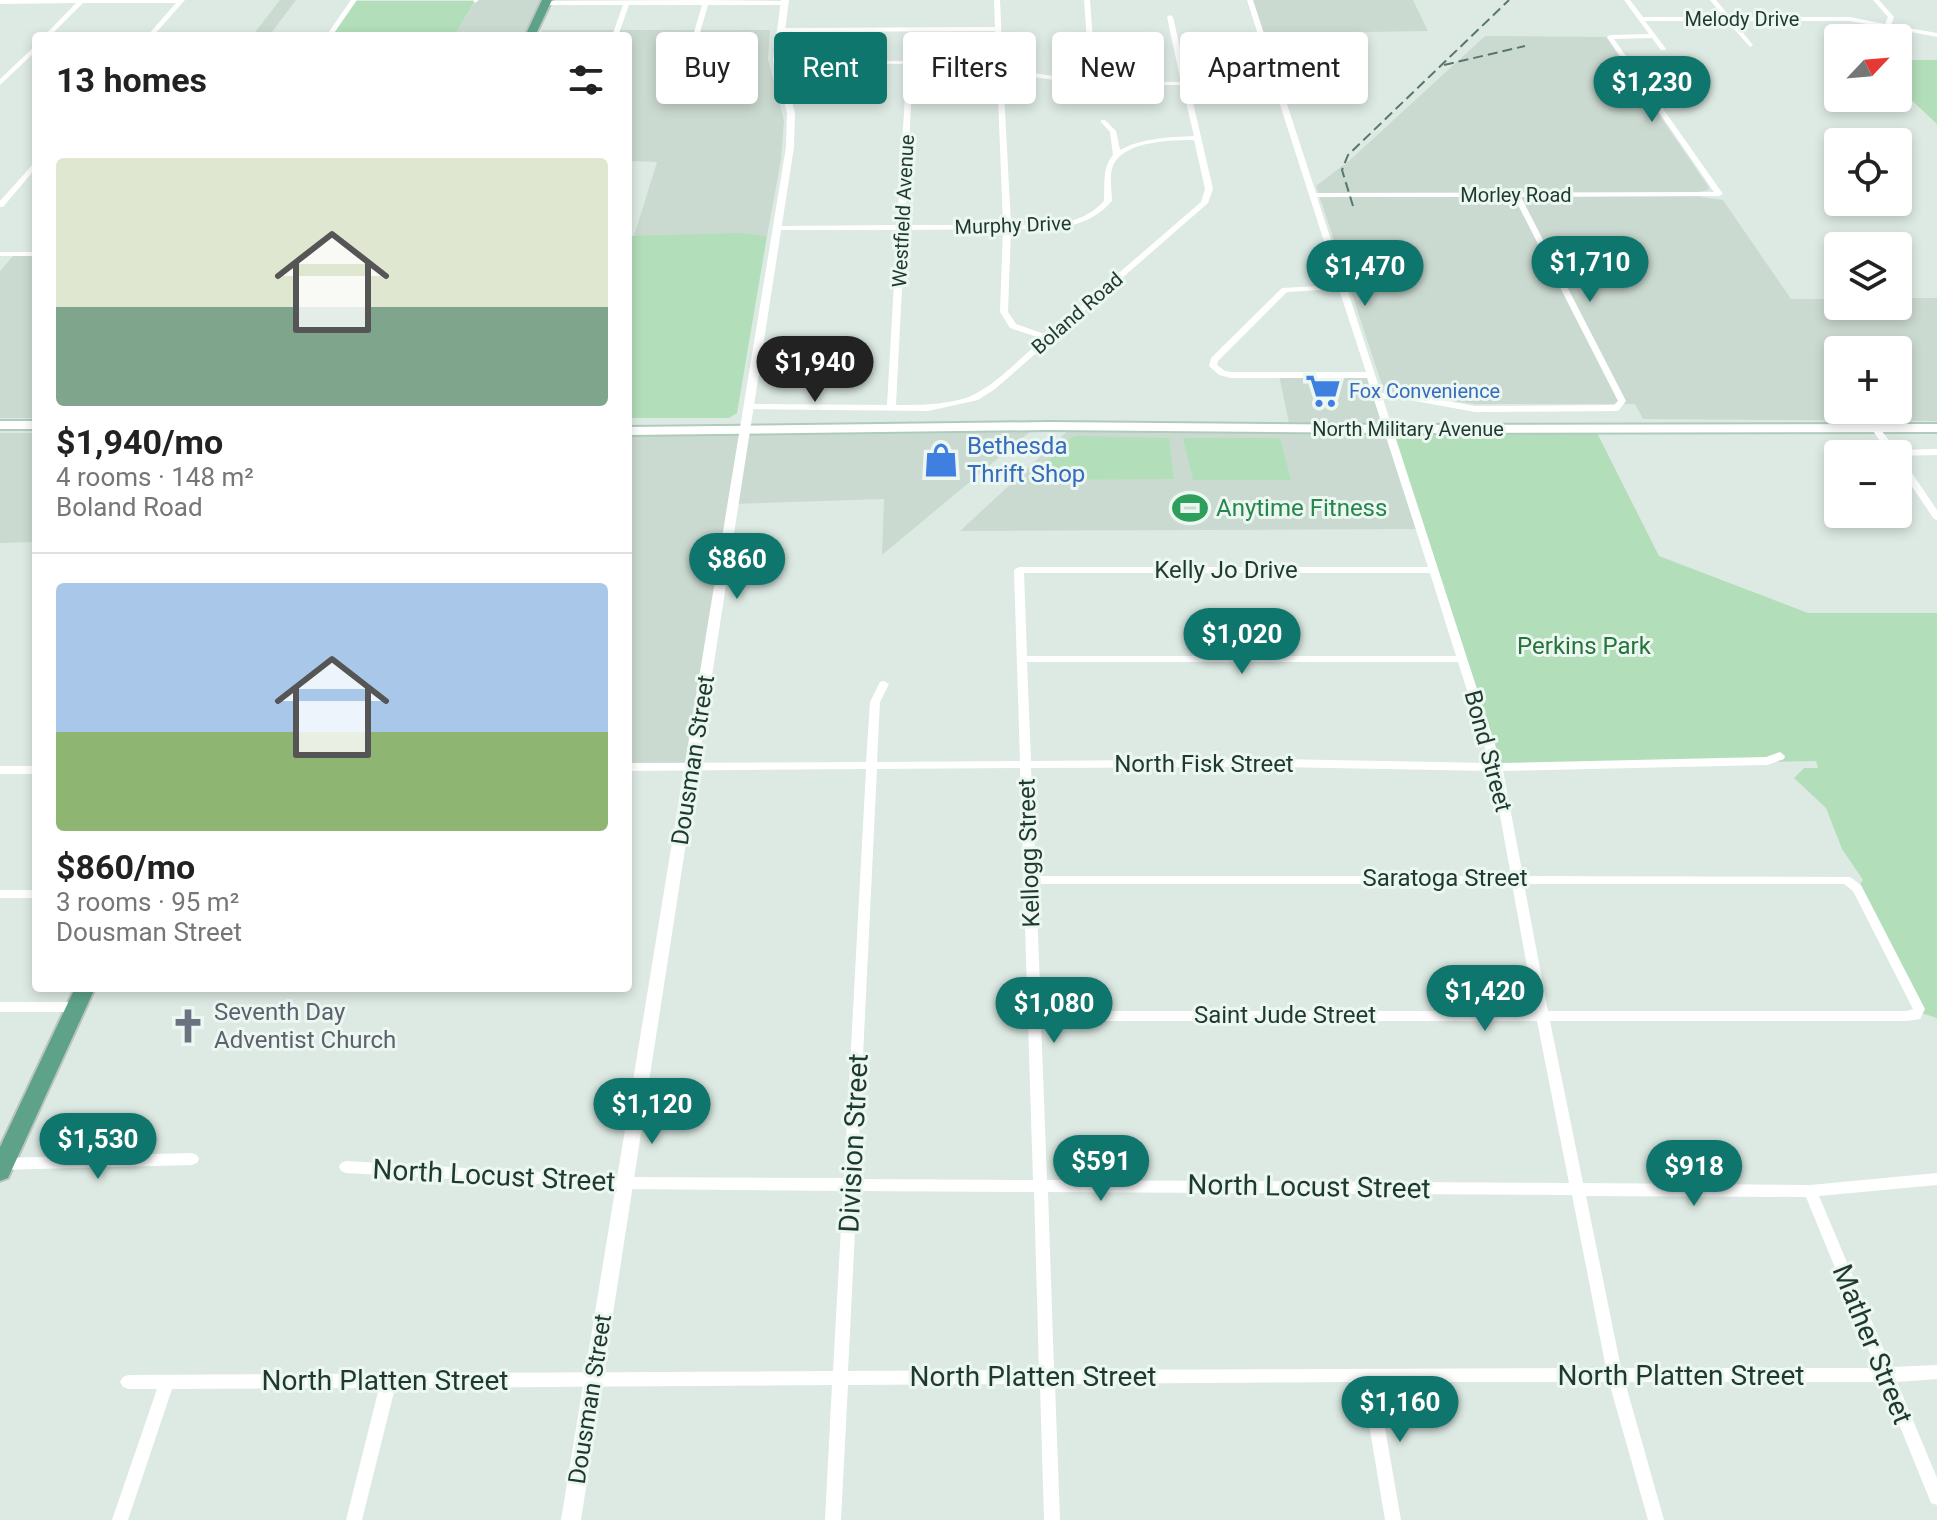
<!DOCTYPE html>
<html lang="en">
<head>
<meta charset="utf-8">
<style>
	:root { --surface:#fff; --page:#f2f2f2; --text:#222; --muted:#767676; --line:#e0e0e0; --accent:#0f766e }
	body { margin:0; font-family:Roboto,sans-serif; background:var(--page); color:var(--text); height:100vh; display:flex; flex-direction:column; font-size:30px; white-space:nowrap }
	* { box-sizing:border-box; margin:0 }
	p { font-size:26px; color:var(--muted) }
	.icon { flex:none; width:44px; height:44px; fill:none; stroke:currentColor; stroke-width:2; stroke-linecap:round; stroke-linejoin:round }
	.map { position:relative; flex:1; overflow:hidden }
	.drawer { position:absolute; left:32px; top:32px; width:600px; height:960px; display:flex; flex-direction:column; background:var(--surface); border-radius:8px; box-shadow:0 4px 12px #0003 }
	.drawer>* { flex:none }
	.guide { position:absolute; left:656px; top:32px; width:760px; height:72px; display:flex; gap:16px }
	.needle { width:52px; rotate:64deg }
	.buttons { position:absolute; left:1824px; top:24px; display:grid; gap:16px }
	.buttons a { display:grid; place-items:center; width:88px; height:88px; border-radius:8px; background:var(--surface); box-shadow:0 4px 12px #0003; font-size:40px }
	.price { position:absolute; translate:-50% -68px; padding:0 18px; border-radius:28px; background:var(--accent); color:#fff; font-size:26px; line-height:52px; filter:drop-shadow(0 2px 4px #0008) }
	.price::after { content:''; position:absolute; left:50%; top:48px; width:24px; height:18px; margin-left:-12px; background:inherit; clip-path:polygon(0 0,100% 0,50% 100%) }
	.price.current { background:#222; color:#fff }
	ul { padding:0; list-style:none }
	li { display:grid; align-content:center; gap:16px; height:424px; padding:0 24px }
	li+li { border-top:2px solid var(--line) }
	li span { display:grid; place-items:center; height:248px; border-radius:8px; color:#555 }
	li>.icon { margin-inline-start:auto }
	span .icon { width:144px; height:144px; fill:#fffc; stroke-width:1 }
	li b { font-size:34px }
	h2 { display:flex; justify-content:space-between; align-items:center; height:96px; padding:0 24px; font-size:34px }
	.tag { padding:0 28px; border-radius:8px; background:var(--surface); box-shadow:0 4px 12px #0003; font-size:28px; line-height:72px }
	.tag.current { background:var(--accent); color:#fff }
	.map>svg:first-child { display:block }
	.built { fill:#cbdad1; fill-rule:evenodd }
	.green { fill:#b3deba }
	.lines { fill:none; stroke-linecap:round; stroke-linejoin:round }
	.secondary-casing { stroke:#afcbbd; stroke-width:4 }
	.primary-casing { stroke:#bcc4c1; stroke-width:4 }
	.minor { fill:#fff; fill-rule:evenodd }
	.tertiary { fill:#fff; fill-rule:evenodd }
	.secondary { fill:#fff; fill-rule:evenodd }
	.primary { fill:#5ea389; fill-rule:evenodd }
	.rail { stroke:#57776b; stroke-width:2; stroke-dasharray:10 5; stroke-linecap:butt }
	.labels { text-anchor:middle; stroke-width:6; stroke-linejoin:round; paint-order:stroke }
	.far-street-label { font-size:20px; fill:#1e3a2f; stroke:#edf7f1 }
	.far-shop-label { font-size:20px; fill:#366cbe; stroke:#edf7f1; text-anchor:start }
	.shop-label { font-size:24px; fill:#366cbe; stroke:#edf7f1; text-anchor:start }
	.leisure-label { font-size:24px; fill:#27864d; stroke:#edf7f1; text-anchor:start }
	.street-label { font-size:24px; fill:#1e3a2f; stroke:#edf7f1 }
	.park-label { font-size:24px; fill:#25743b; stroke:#edf7f1 }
	.worship-label { font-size:24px; fill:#5b616d; stroke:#edf7f1; text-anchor:start }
	.near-street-label { font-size:28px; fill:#1e3a2f; stroke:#edf7f1 }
</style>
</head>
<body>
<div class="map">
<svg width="1937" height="1520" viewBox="0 0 1937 1520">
	<rect width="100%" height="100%" fill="#ddeae3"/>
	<g class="built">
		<path d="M280,0H296L269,36H252Z"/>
		<path d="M476,0H547L530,36H454Z"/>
		<path d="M1250,0H1413L1428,31L1260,34Z"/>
		<path d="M542,30H770L768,59L784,120L781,160L767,236H634L657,162L628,161V36H540Z"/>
		<path d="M1485,36L1606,37L1708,186L1709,190L1698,192L1701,197L1723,200L1791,299H1838V306H1898V298H1937V421L1643,419L1635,404H1474L1384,391L1316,186L1350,160ZM1838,350H1898V410H1838Z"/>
		<path d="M15,254H36V418H0V271Z"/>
		<path d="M1279,375H1370L1421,529L960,531L1072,427L1290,428Z"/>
		<path d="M1037,426L882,555L884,499L734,504L692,766L628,767V431Z"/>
		<path d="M0,433H36V542L0,543Z"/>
	</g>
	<g class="green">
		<path d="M353,1H475L454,36H329Z"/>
		<path d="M1898,60H1937V124L1904,93L1910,86L1898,75Z"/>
		<path d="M741,233L767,236L737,413L729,418H628V236Z"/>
		<path d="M1389,429H1595L1659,556L1808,613H1937V1018L1918,1012L1857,888L1863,880L1842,849L1826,808L1794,778L1804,768H1818L1816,761L1497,767Z"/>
		<path d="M1076,436L1169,438L1174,479L1026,480L1058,452L1059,444Z"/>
		<path d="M1183,438H1280L1291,480H1193Z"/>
	</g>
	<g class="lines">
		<g class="secondary-casing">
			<g id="secondary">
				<rect x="0" y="421" width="36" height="8"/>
				<path d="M1049,422L1389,425L1937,424V432L1389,433L1049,430L628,435V427Z"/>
			</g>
		</g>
		<g class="primary-casing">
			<g id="primary">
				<path d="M542,0H552L535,36H525Z"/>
				<path d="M75,988H95L8,1178L0,1181V1147Z"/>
			</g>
		</g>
		<g class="minor">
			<path d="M0,0H185L153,36H147L176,3H83L50,36H44L76,3L0,4Z"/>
			<path d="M351,0H357L332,36H326Z"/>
			<path d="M473,0H479L475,3Z"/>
			<path d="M703,0L785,1L788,3L785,5H708L699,36L696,38L693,36L702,5H629L618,36H612L623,5H546L543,3L546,1Z"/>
			<path d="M994,0H1000L1003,69L1090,81L1084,0H1090L1096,81L1181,82L1167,17L1170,15L1173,17L1188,82H1273L1247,0H1253L1316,193L1714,192L1607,37L1610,35L1649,34L1624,0H1630L1643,17H1724L1710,0H1716L1730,17H1850L1885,24L1888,17L1873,0H1879L1894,17L1891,25L1937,33V37L1890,28L1886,38H1880L1884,27L1850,21H1733L1753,45L1750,47L1727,21H1645L1666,49L1665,50H1661L1652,38L1614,39L1723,194L1719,196L1521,197L1626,401L1619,410L1616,411L1475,412L1404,399H1383L1501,763L1766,757L1780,752L1785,756L1784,759L1767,765L1503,771L1523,876L1850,877L1861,885L1925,1009L1920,1019L1907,1021H1550L1583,1183L1810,1185L1937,1173V1185L1819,1196L1891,1367L1937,1365V1379L1897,1382L1937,1478V1505L1931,1503L1882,1382H1625L1664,1520H1648L1609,1382H1377L1401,1520H1385L1362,1382L1055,1384L1060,1520H1044L1040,1384L848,1385L841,1520H825L832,1385L395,1388L362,1520H346L379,1388L172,1389L128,1520H112L157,1389H128L123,1387L120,1382L123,1377L128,1375L833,1371L843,1191L625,1189L346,1173L341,1171L339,1167L341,1163L346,1161L625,1177L844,1178L866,769L628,771V763L866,762L870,702L880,682L884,681L889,684L880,702L877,762L1020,761L1014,570L1019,567H1428L1367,378H1231L1219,375L1209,366L1211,358L1282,288L1338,285L1274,86L1189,85L1213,189L1208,203L995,389L978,400L928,411L747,409L746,407L750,404L887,405L897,230H778L774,228L778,226L897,225L907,64L777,63L775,62V60L907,61L910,59L997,69L995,31L780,32L777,30L780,28L995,27ZM913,65H940L997,72L1003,225H905ZM1003,73L1093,85H1182L1194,136C1169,137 1142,138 1120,150L1116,131L1105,120H1101V122L1110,132L1113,155C1102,168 1105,184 1104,201C1079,228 1045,225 1011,225ZM1194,140L1205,189L1201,202L1047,335L1016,324L1008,312L1011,229C1048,229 1085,232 1112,201C1112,190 1108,172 1115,162C1128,141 1172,140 1194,140ZM1317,197H1514L1618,401L1614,405L1475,406L1404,393H1381ZM1003,229L1000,312L1010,328L1043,339C1021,357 1000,381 975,394C955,405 918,405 896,405L905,230ZM1339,289L1366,372H1231L1225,371L1217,365L1218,361L1287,292ZM1024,573H1430L1456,656H1027ZM1027,662H1458L1490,763L1277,759L1031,761ZM1277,767L1492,771L1511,876H1036L1031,768ZM1020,768L1033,1180L857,1179L877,769ZM1036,884H1512L1535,1011H1041ZM1524,884H1844L1853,891L1913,1009L1907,1011H1548ZM1041,1021H1537L1569,1183L1047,1180ZM857,1191L1034,1192L1039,1370L848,1371ZM1048,1192L1572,1195L1606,1368L1054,1370ZM1586,1196L1806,1197L1876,1368H1621Z"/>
			<path d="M36,45V51L0,85V79Z"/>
			<path d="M36,162V168L3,207H0V201L34,163Z"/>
			<rect x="0" y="252" width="36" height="4"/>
			<path d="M1875,425L1878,426L1896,450L1937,449V455L1898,456V454H1889L1871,428Z"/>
			<path d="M1898,456L1901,457L1937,510V520L1934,519L1898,466Z"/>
			<rect x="0" y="766" width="36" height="8"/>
			<rect x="0" y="890" width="36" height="8"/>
			<path d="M0,1002H77L81,1003L83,1007L81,1011L77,1012H0Z"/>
			<path d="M192,1153L197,1155L199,1159L197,1163L192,1165L0,1170V1158Z"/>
		</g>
		<path class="tertiary" d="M781,0H789L781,61L795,113L794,147L581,1520H561L786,147L787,113L773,61Z"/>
		<use href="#secondary" class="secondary"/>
		<use href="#primary" class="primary"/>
		<g class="rail">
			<path d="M1444,65L1525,46"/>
			<path d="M1353,206L1342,170L1348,155L1509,0"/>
		</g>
	</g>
	<defs>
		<g id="supermarket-bare" transform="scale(2.76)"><path d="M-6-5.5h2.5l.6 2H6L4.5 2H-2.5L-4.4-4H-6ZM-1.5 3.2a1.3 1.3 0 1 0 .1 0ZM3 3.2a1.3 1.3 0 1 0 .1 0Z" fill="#3f7fe0" stroke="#edf7f1" stroke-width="2.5" paint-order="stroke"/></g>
		<g id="shop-bare" transform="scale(2.76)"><path d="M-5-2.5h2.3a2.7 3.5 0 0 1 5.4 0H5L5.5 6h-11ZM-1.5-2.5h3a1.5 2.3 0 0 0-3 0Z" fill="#3f7fe0" stroke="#edf7f1" stroke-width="2.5" paint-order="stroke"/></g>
		<g id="stadium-bare" transform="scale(2.76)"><path d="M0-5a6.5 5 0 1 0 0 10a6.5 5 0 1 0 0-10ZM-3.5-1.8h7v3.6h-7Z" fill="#2e9e5b" stroke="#edf7f1" stroke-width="2.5" paint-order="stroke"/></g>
		<g id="church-bare" transform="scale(2.76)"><path d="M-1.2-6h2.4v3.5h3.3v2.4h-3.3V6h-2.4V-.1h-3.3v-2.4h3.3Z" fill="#6b7280" stroke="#edf7f1" stroke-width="2.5" paint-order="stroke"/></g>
	</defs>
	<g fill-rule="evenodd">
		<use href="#supermarket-bare" x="1323" y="391"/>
		<use href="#shop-bare" x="941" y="460"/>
		<use href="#stadium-bare" x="1190" y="508"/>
		<use href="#church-bare" x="188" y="1026"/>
	</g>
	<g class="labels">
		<g class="far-street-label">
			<text x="1742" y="26">Melody Drive</text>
			<text x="1516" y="202">Morley Road</text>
			<text transform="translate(903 211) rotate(-87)" y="7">Westfield Avenue</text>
			<text transform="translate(1013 225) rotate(-2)" y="7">Murphy Drive</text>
			<text transform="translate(1077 313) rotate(-41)" y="7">Boland Road</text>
			<text x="1408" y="436">North Military Avenue</text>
		</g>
		<g class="far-shop-label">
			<text x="1349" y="398">Fox Convenience</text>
		</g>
		<g class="shop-label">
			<text x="967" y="454">Bethesda<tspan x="967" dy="28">Thrift Shop</tspan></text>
		</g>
		<g class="leisure-label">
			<text x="1216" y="516">Anytime Fitness</text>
		</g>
		<g class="street-label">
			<text x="1226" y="578">Kelly Jo Drive</text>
			<text transform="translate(1488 751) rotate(75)" y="8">Bond Street</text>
			<text transform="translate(693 760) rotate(-81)" y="8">Dousman Street</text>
			<text x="1204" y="772">North Fisk Street</text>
			<text transform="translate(1029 853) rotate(-92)" y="8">Kellogg Street</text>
			<text x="1445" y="886">Saratoga Street</text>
			<text x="1285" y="1023">Saint Jude Street</text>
			<text transform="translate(590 1399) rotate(-81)" y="8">Dousman Street</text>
		</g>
		<g class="park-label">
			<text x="1584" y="654">Perkins Park</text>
		</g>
		<g class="worship-label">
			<text x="214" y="1020">Seventh Day<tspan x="214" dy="28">Adventist Church</tspan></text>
		</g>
		<g class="near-street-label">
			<text transform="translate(853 1143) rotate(-87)" y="10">Division Street</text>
			<text transform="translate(494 1175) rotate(3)" y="10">North Locust Street</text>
			<text transform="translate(1309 1186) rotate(1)" y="10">North Locust Street</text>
			<text transform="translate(1873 1344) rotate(68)" y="10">Mather Street</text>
			<text x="1681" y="1385">North Platten Street</text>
			<text x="1033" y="1386">North Platten Street</text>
			<text x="385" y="1390">North Platten Street</text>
		</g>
	</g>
</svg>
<div class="buttons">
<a><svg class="needle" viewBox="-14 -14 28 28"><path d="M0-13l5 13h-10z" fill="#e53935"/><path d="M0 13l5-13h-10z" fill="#767676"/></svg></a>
<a><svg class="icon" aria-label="locate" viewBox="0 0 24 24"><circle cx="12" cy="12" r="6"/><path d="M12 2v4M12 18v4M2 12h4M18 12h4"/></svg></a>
<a><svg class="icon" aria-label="layers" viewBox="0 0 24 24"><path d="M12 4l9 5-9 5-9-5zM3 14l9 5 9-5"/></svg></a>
<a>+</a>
<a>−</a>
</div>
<b class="price" style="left:1652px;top:124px">$1,230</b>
<b class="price" style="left:1590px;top:304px">$1,710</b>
<b class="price" style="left:1365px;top:308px">$1,470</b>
<b class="price current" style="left:815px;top:404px">$1,940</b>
<b class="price" style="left:737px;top:601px">$860</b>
<b class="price" style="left:1242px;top:676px">$1,020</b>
<b class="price" style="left:1485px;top:1033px">$1,420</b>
<b class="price" style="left:1054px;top:1045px">$1,080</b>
<b class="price" style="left:652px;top:1146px">$1,120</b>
<b class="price" style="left:98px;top:1181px">$1,530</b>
<b class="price" style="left:1101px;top:1203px">$591</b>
<b class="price" style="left:1694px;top:1208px">$918</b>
<b class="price" style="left:1400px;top:1444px">$1,160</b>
<div class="guide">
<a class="tag">Buy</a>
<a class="tag current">Rent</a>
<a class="tag">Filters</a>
<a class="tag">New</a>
<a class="tag">Apartment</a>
</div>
<section class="drawer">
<h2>13 homes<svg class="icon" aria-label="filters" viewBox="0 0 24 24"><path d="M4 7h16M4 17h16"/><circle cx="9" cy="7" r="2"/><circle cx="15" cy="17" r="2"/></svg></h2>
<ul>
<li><span style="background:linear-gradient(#dfe7d0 60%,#7fa58c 0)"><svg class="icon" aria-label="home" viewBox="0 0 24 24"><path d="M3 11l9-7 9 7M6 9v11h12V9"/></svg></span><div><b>$1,940/mo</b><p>4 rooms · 148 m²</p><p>Boland Road</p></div></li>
<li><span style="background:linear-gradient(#a9c7e8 60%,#8fb573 0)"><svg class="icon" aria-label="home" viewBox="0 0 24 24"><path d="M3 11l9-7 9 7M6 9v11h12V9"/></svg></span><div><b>$860/mo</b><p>3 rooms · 95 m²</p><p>Dousman Street</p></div></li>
</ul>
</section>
</div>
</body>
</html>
